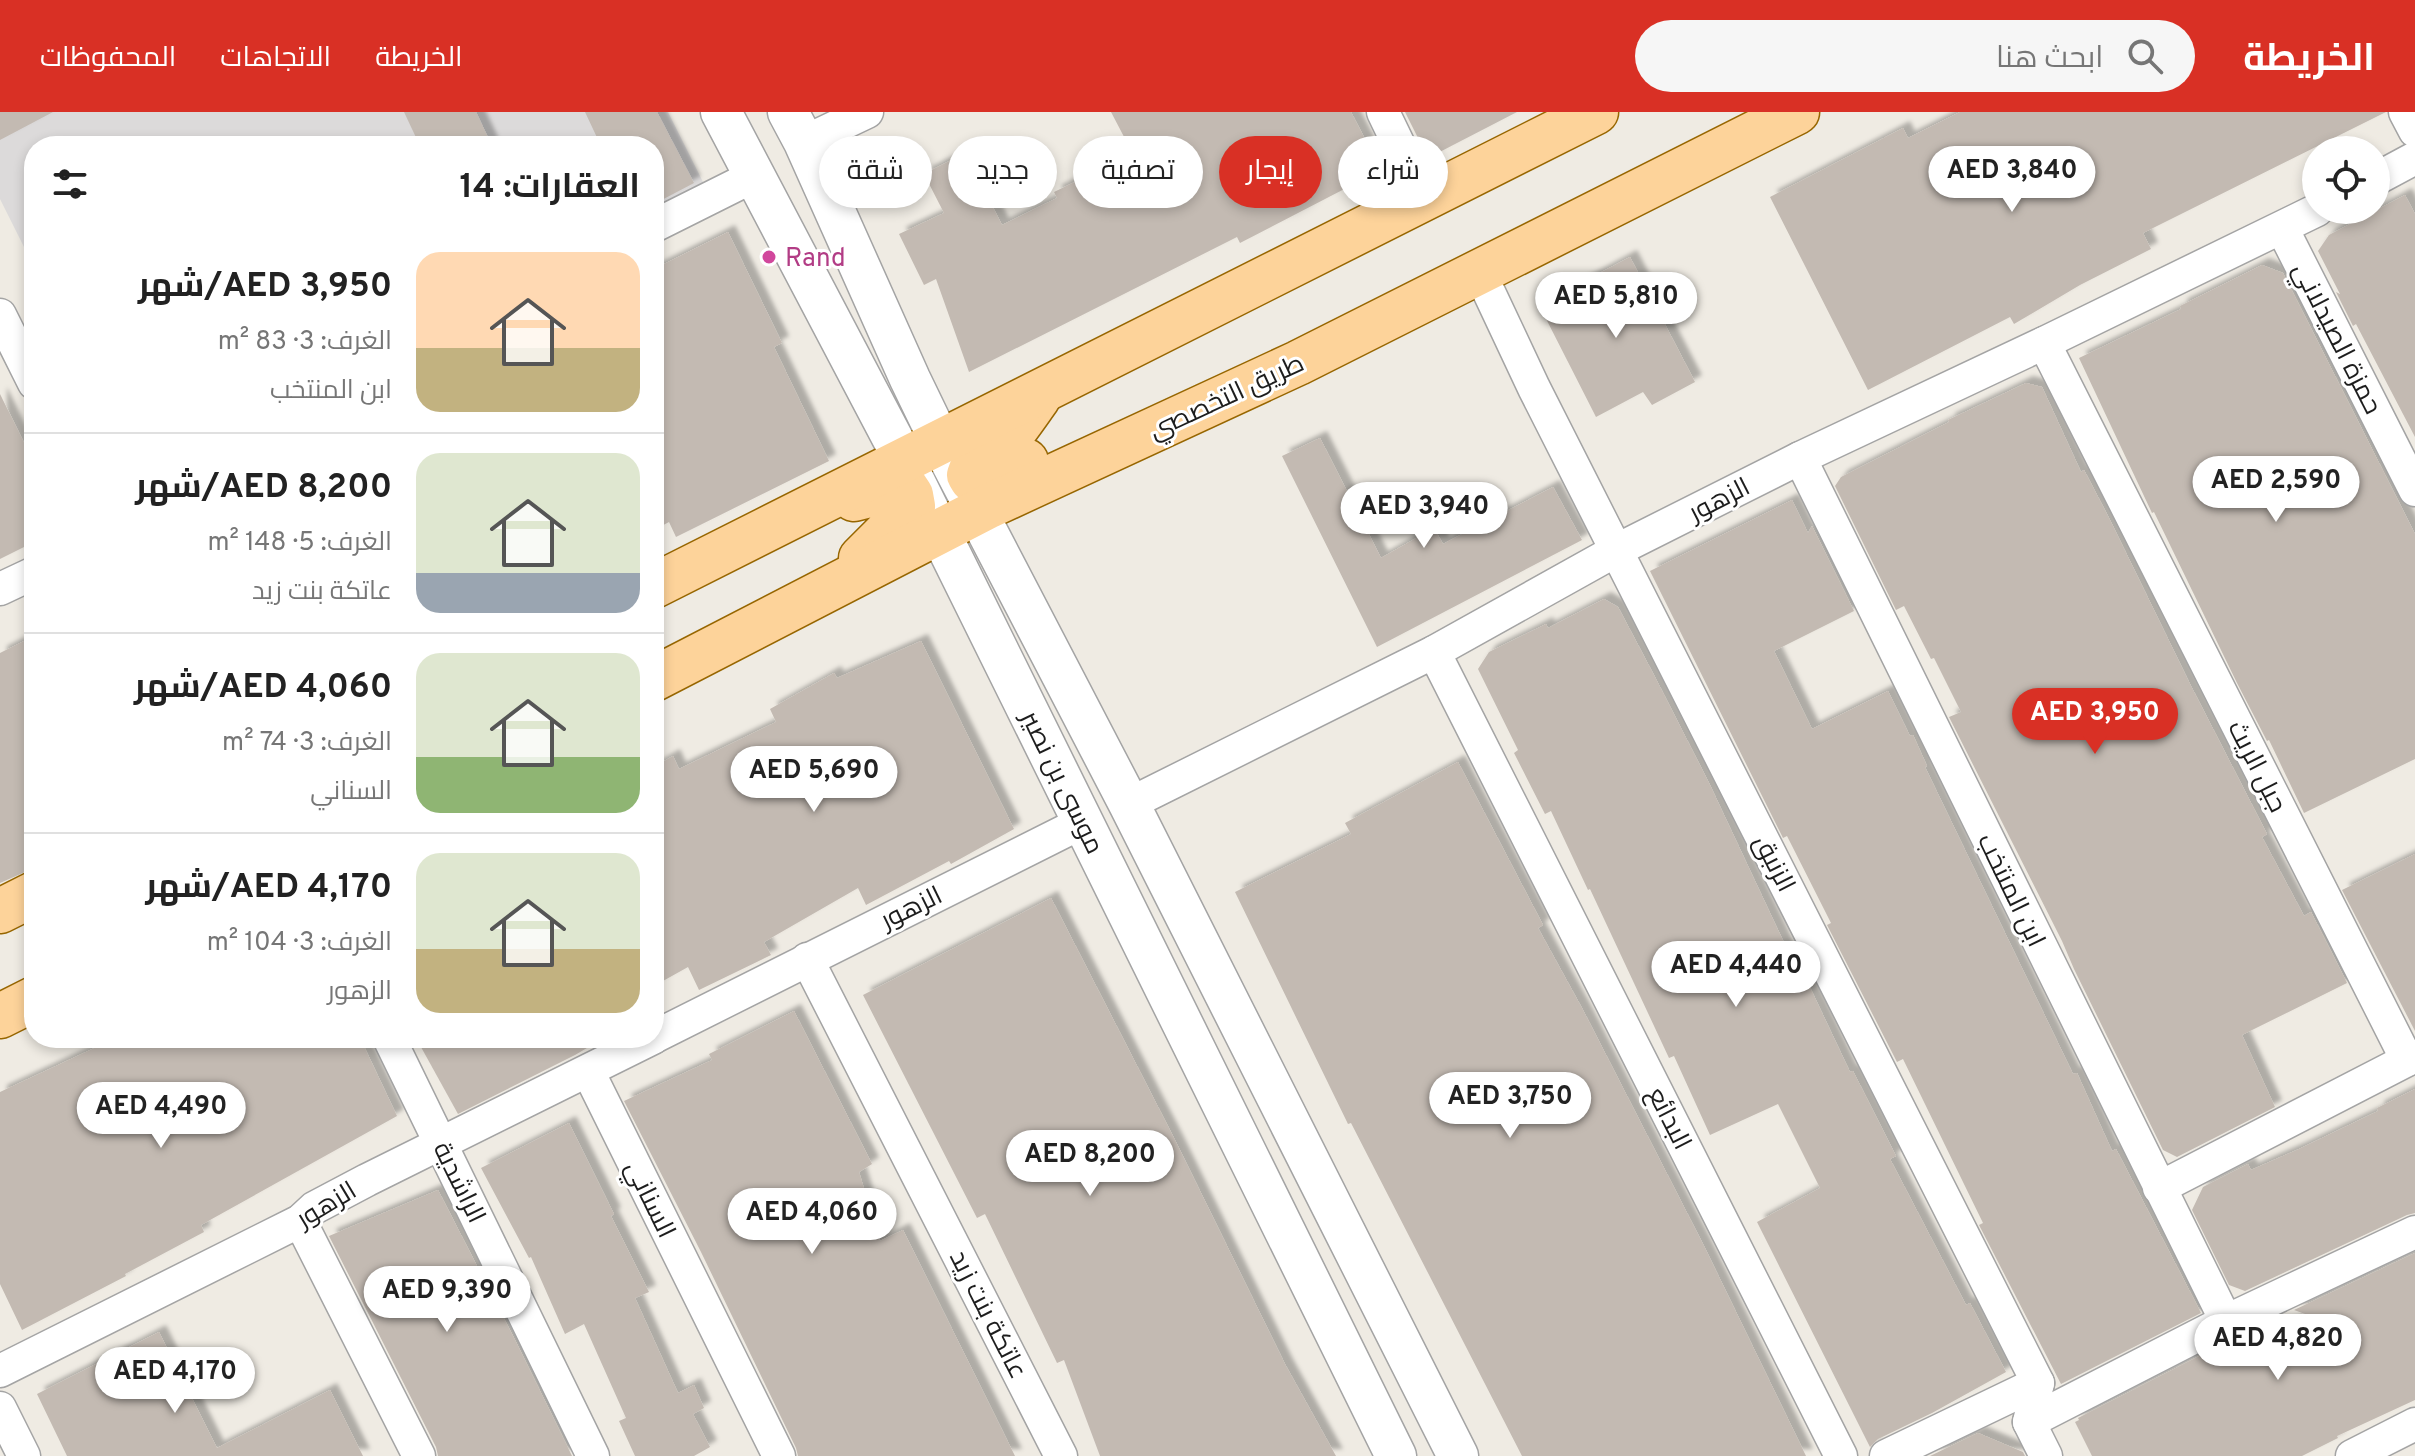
<!DOCTYPE html>
<html lang="ar">
<head>
<meta charset="utf-8">
<style>
	:root { --surface:#fff; --page:#f6f6f6; --text:#222; --muted:#767676; --line:#e0e0e0; --accent:#d93025 }
	body { margin:0; font-family:Overpass,Cairo,sans-serif; background:var(--page); color:var(--text); direction:rtl; height:100vh; display:flex; flex-direction:column; font-size:30px; white-space:nowrap }
	* { box-sizing:border-box; margin:0 }
	p { font-size:26px; color:var(--muted) }
	.icon { flex:none; width:44px; height:44px; fill:none; stroke:currentColor; stroke-width:2; stroke-linecap:round; stroke-linejoin:round }
	.map { position:relative; flex:1; overflow:hidden; direction:ltr }
	.drawer { position:absolute; left:24px; top:24px; width:640px; height:912px; display:flex; flex-direction:column; background:var(--surface); border-radius:32px; box-shadow:0 4px 12px #0003; direction:rtl }
	.drawer>* { flex:none }
	.top-card { position:absolute; left:688px; top:24px; width:760px; height:72px; direction:rtl; display:flex; gap:16px }
	.fabs { position:absolute; left:2302px; top:24px; display:grid; gap:16px }
	.fabs a { display:grid; place-items:center; width:88px; height:88px; border-radius:50%; background:var(--surface); box-shadow:0 4px 12px #0003; font-size:40px }
	.price { position:absolute; translate:-50% -68px; padding:0 18px; border-radius:28px; background:#fff; color:#222; font-size:26px; line-height:52px; filter:drop-shadow(0 2px 4px #0008) }
	.price::after { content:''; position:absolute; left:50%; top:48px; width:24px; height:18px; margin-left:-12px; background:inherit; clip-path:polygon(0 0,100% 0,50% 100%) }
	.price.active { background:var(--accent); color:#fff }
	ul { padding:0; list-style:none }
	li { display:flex; align-items:center; gap:24px; height:200px; padding:0 24px }
	li+li { border-top:2px solid var(--line) }
	li span { display:grid; place-items:center; flex:none; width:224px; height:160px; border-radius:24px; color:#555 }
	li>.icon { margin-inline-start:auto }
	span .icon { width:96px; height:96px; fill:#fffc; stroke-width:1 }
	li b { font-size:34px }
	h2 { display:flex; justify-content:space-between; align-items:center; height:96px; padding:0 24px; font-size:34px }
	.chip { padding:0 28px; border-radius:36px; background:var(--surface); box-shadow:0 4px 12px #0003; font-size:28px; line-height:72px }
	.chip.active { background:var(--accent); color:#fff }
	header { display:flex; align-items:center; gap:48px; box-sizing:border-box; height:112px; padding:0 40px; background:var(--accent); color:#fff }
	header strong { font-size:38px }
	nav { display:flex; gap:44px; margin-inline-start:auto; font-size:28px }
	.search { width:560px; height:72px; background:var(--page); display:flex; align-items:center; gap:20px; box-sizing:border-box; padding:0 28px; border-radius:44px; color:var(--muted); font-size:30px }
	.map>svg:first-child { display:block }
	.residential { fill:#dcdada }
	.building { fill:#c3bab2; filter:url(#shadow) }
	.lines { fill:none; stroke-linecap:round; stroke-linejoin:round }
	.minor-casing { stroke:#a4a4a4; stroke-width:35 }
	.tertiary-casing { stroke:#a4a4a4; stroke-width:43 }
	.primary-casing { stroke:#976600; stroke-width:47 }
	.minor { stroke:#fff; stroke-width:32 }
	.tertiary { stroke:#fff; stroke-width:40 }
	.primary { stroke:#fdd39a; stroke-width:44 }
	.hotel-dot { fill:#d1479c; stroke:#fff; stroke-width:3 }
	.labels { text-anchor:middle; stroke-width:6; stroke-linejoin:round; paint-order:stroke }
	.hotel-label { font-size:26px; fill:#b23c85; stroke:#fff; text-anchor:start }
	.street-label { font-size:26px; fill:#1d1d1d; stroke:#fff }
</style>
</head>
<body>
<header>
<strong>الخريطة</strong>
<div class="search"><svg class="icon" aria-label="search" viewBox="0 0 24 24"><circle cx="10" cy="10" r="6"/><path d="M15 15l6 6"/></svg>ابحث هنا</div>
<nav><a>الخريطة</a><a>الاتجاهات</a><a>المحفوظات</a></nav>
</header>
<div class="map">
<svg width="2415" height="1344" viewBox="0 0 2415 1344">
	<defs>
		<filter id="shadow"><feDropShadow dx="7" dy="-7" stdDeviation="2" flood-color="#0004"/></filter>
	</defs>
	<rect width="100%" height="100%" fill="#efebe3"/>
	<path class="residential" d="M0,0H668L704,72L654,97V34H34V155L0,87Z"/>
	<g class="building">
		<path d="M0,0H53L0,28Z"/>
		<path d="M404,0H476L492,34H420Z"/>
		<path d="M585,0H657L694,71L654,92V34H601Z"/>
		<path d="M1111,0H1351L1381,58L1240,131L1237,125L969,260L936,167L924,173L899,122L944,101L924,62L965,41L1002,113L1057,86L1054,80L1133,42Z"/>
		<path d="M1405,0H1517L1428,46Z"/>
		<path d="M1960,0H2386L2143,121L2151,137L2080,173L2014,212L2010,205L1868,278L1770,85L1903,16L1908,26Z"/>
		<path d="M2405,83L2415,102V325L2356,212L2353,214L2336,180L2340,182L2318,139L2329,123Z"/>
		<path d="M728,120L782,231L774,235L829,349L676,425L669,410L654,418V157Z"/>
		<path d="M1630,145L1695,270L1652,293L1643,280L1596,305L1539,193Z"/>
		<path d="M2262,153L2283,161L2415,422V647L2304,701L2269,628L2267,629L2237,571L2154,400L2152,401L2079,246L2181,197L2180,194Z"/>
		<path d="M2026,271L2042,275L2081,360L2084,358L2109,406L2191,574L2267,722L2262,725L2304,804L2311,800L2347,871L2242,923L2275,995L2177,1045L2163,1038L2074,857L2062,829L1949,605L1961,600L1934,546L1931,547L1904,494L1896,498L1835,374L1841,365L1949,310L1948,308Z"/>
		<path d="M0,282L34,351V430L0,447Z"/>
		<path d="M1320,326L1381,446L1434,416L1443,432L1553,375L1582,428L1377,535L1282,344Z"/>
		<path d="M1792,388L1808,421L1812,414L1854,499L1774,539L1812,617L1888,579L1910,624L1913,623L1927,654L1925,655L2073,962L2077,961L2112,1039L2116,1037L2201,1201L2061,1272L1979,1113L1983,1111L1903,947L1897,950L1827,813L1831,811L1787,724L1783,726L1650,459Z"/>
		<path d="M1604,487L1618,495L1656,567L1709,671L1794,852L1798,850L1850,960L1853,959L1896,1044L1890,1047L1966,1193L1970,1191L2006,1260L1932,1301L1878,1327L1870,1335L1757,1110L1820,1076L1778,992L1710,1023L1674,944L1669,946L1590,777L1588,778L1551,699L1545,702L1514,641L1518,638L1478,557L1489,540L1546,512L1548,516Z"/>
		<path d="M34,524V756L0,771V541Z"/>
		<path d="M921,529L1014,717L951,752L949,749L866,793L858,776L764,830L771,843L699,878L688,855L654,874V655L673,644L679,657L776,610L770,597L834,561L837,566Z"/>
		<path d="M1458,650L1543,813L1538,816L1583,898L1704,1134L1806,1344H1522L1351,1011L1348,1012L1235,780L1351,722L1345,711Z"/>
		<path d="M2415,742V919L2342,778Z"/>
		<path d="M1051,786L1175,1028L1286,1254L1336,1344H1100L1064,1248L1057,1251L985,1102L977,1106L863,883Z"/>
		<path d="M794,899L872,1052L859,1060L880,1129L903,1118L1015,1344H798L796,1336L701,1140L624,989L712,948L709,942Z"/>
		<path d="M116,926H360L397,1004L201,1113L204,1120L125,1162L126,1164L22,1218L0,1172V980Z"/>
		<path d="M416,926H604L575,943L458,1002Z"/>
		<path d="M2415,977V1101L2407,1103L2245,1179L2229,1173L2192,1098L2203,1075L2248,1052L2251,1058L2299,1037L2378,999L2377,996Z"/>
		<path d="M569,1011L614,1102L611,1104L649,1180L635,1186L678,1281L694,1273L704,1296L693,1302L710,1335L694,1344H635L619,1309L626,1306L584,1212L565,1222L531,1145L529,1146L481,1056Z"/>
		<path d="M438,1078L515,1228L572,1344H438L436,1335L329,1124Z"/>
		<path d="M2415,1141V1288L2337,1324L2338,1326L2302,1344H2092L2075,1310L2079,1308L2078,1306L2217,1235L2222,1245L2308,1203L2294,1198Z"/>
		<path d="M159,1220L217,1336L330,1278L363,1344H67L37,1282Z"/>
		<path d="M1978,1321L2023,1340L2025,1344H1930Z"/>
	</g>
	<g class="lines">
		<g class="minor-casing">
			<g id="minor">
				<path d="M1383,0L1425,87"/>
				<path d="M2405,0L2415,19"/>
				<path d="M804,30L867,0"/>
				<path d="M2376,67L2415,46"/>
				<path d="M654,114L754,64"/>
				<path d="M2282,116L2415,378"/>
				<path d="M1479,159L1534,276L2038,1271L2029,1310L2046,1344"/>
				<path d="M0,203L34,271"/>
				<path d="M2044,231L2407,948"/>
				<path d="M1800,346L2226,1209"/>
				<path d="M0,477L34,461"/>
				<path d="M1434,540L1841,1344"/>
				<path d="M1129,692L1434,540L1617,438L1800,346L2044,231L2317,98"/>
				<path d="M807,847L1061,1344"/>
				<path d="M654,925L1083,710"/>
				<path d="M389,926L593,1344"/>
				<path d="M588,959L779,1344"/>
				<path d="M2159,1076L2415,944"/>
				<path d="M300,1109L419,1344"/>
				<path d="M0,1259L300,1109L314,1096L367,1068L653,926"/>
				<path d="M0,1296L24,1344"/>
				<path d="M2029,1310L2226,1209L2415,1120"/>
				<path d="M1886,1344L2038,1271"/>
				<path d="M2352,1344L2415,1312"/>
			</g>
		</g>
		<g class="tertiary-casing">
			<g id="tertiary">
				<path d="M721,0L905,350L1396,1344"/>
				<path d="M788,0L804,30L910,267L940,329L1129,692L1458,1344"/>
			</g>
		</g>
		<g class="primary-casing">
			<g id="primary">
				<path d="M1026,349L1018,351L978,370L972,368L969,363C975,344 994,342 1007,328C1018,315 1028,300 1038,286"/>
				<path d="M854,387L905,374L911,383L913,394L861,446"/>
				<path d="M654,474L1596,0"/>
				<path d="M654,567L989,394L1298,251L1797,0"/>
				<path d="M0,799L34,782"/>
				<path d="M0,904L34,887"/>
			</g>
		</g>
		<use href="#minor" class="minor"/>
		<use href="#tertiary" class="tertiary"/>
		<use href="#primary" class="primary"/>
	</g>
	<circle class="hotel-dot" cx="769" cy="145" r="8"/>
	<g class="labels">
		<g class="hotel-label">
			<text x="785" y="154">Rand</text>
		</g>
		<g class="street-label">
			<text transform="translate(2338 226) rotate(63)" y="9">حمزة الصيدلاني</text>
			<text transform="translate(1226 284) rotate(-25)" y="9">طريق التخصصي</text>
			<text transform="translate(1719 387) rotate(-27)" y="9">الزهور</text>
			<text transform="translate(2258 654) rotate(63)" y="9">جبل الريث</text>
			<text transform="translate(1063 670) rotate(64)" y="9">موسى بن نصير</text>
			<text transform="translate(1775 751) rotate(63)" y="9">الزنبق</text>
			<text transform="translate(2012 778) rotate(64)" y="9">ابن المنتخب</text>
			<text transform="translate(911 795) rotate(-26)" y="9">الزهور</text>
			<text transform="translate(1670 1006) rotate(63)" y="9">البدائع</text>
			<text transform="translate(460 1070) rotate(64)" y="9">الراشدية</text>
			<text transform="translate(651 1087) rotate(64)" y="9">السناني</text>
			<text transform="translate(326 1092) rotate(-31)" y="9">الزهور</text>
			<text transform="translate(989 1202) rotate(63)" y="9">عاتكة بنت زيد</text>
		</g>
	</g>
</svg>
<div class="fabs">
<a><svg class="icon" aria-label="locate" viewBox="0 0 24 24"><circle cx="12" cy="12" r="6"/><path d="M12 2v4M12 18v4M2 12h4M18 12h4"/></svg></a>
</div>
<b class="price" style="left:2012px;top:102px">AED 3,840</b>
<b class="price" style="left:1616px;top:228px">AED 5,810</b>
<b class="price" style="left:2276px;top:412px">AED 2,590</b>
<b class="price" style="left:1424px;top:438px">AED 3,940</b>
<b class="price active" style="left:2095px;top:644px">AED 3,950</b>
<b class="price" style="left:814px;top:702px">AED 5,690</b>
<b class="price" style="left:1736px;top:897px">AED 4,440</b>
<b class="price" style="left:1510px;top:1028px">AED 3,750</b>
<b class="price" style="left:161px;top:1038px">AED 4,490</b>
<b class="price" style="left:1090px;top:1086px">AED 8,200</b>
<b class="price" style="left:812px;top:1144px">AED 4,060</b>
<b class="price" style="left:447px;top:1222px">AED 9,390</b>
<b class="price" style="left:2278px;top:1270px">AED 4,820</b>
<b class="price" style="left:175px;top:1303px">AED 4,170</b>
<div class="top-card">
<a class="chip">شراء</a>
<a class="chip active">إيجار</a>
<a class="chip">تصفية</a>
<a class="chip">جديد</a>
<a class="chip">شقة</a>
</div>
<section class="drawer">
<h2>العقارات: 14<svg class="icon" aria-label="filters" viewBox="0 0 24 24"><path d="M4 7h16M4 17h16"/><circle cx="9" cy="7" r="2"/><circle cx="15" cy="17" r="2"/></svg></h2>
<ul>
<li><span style="background:linear-gradient(#ffd9b3 60%,#c2b280 0)"><svg class="icon" aria-label="home" viewBox="0 0 24 24"><path d="M3 11l9-7 9 7M6 9v11h12V9"/></svg></span><div><b>AED 3,950/شهر</b><p>الغرف: 3 · 83 m²</p><p>ابن المنتخب</p></div></li>
<li><span style="background:linear-gradient(#dfe7d0 75%,#9aa5b1 0)"><svg class="icon" aria-label="home" viewBox="0 0 24 24"><path d="M3 11l9-7 9 7M6 9v11h12V9"/></svg></span><div><b>AED 8,200/شهر</b><p>الغرف: 5 · 148 m²</p><p>عاتكة بنت زيد</p></div></li>
<li><span style="background:linear-gradient(#dfe7d0 65%,#8fb573 0)"><svg class="icon" aria-label="home" viewBox="0 0 24 24"><path d="M3 11l9-7 9 7M6 9v11h12V9"/></svg></span><div><b>AED 4,060/شهر</b><p>الغرف: 3 · 74 m²</p><p>السناني</p></div></li>
<li><span style="background:linear-gradient(#dfe7d0 60%,#c2b280 0)"><svg class="icon" aria-label="home" viewBox="0 0 24 24"><path d="M3 11l9-7 9 7M6 9v11h12V9"/></svg></span><div><b>AED 4,170/شهر</b><p>الغرف: 3 · 104 m²</p><p>الزهور</p></div></li>
</ul>
</section>
</div>
</body>
</html>
